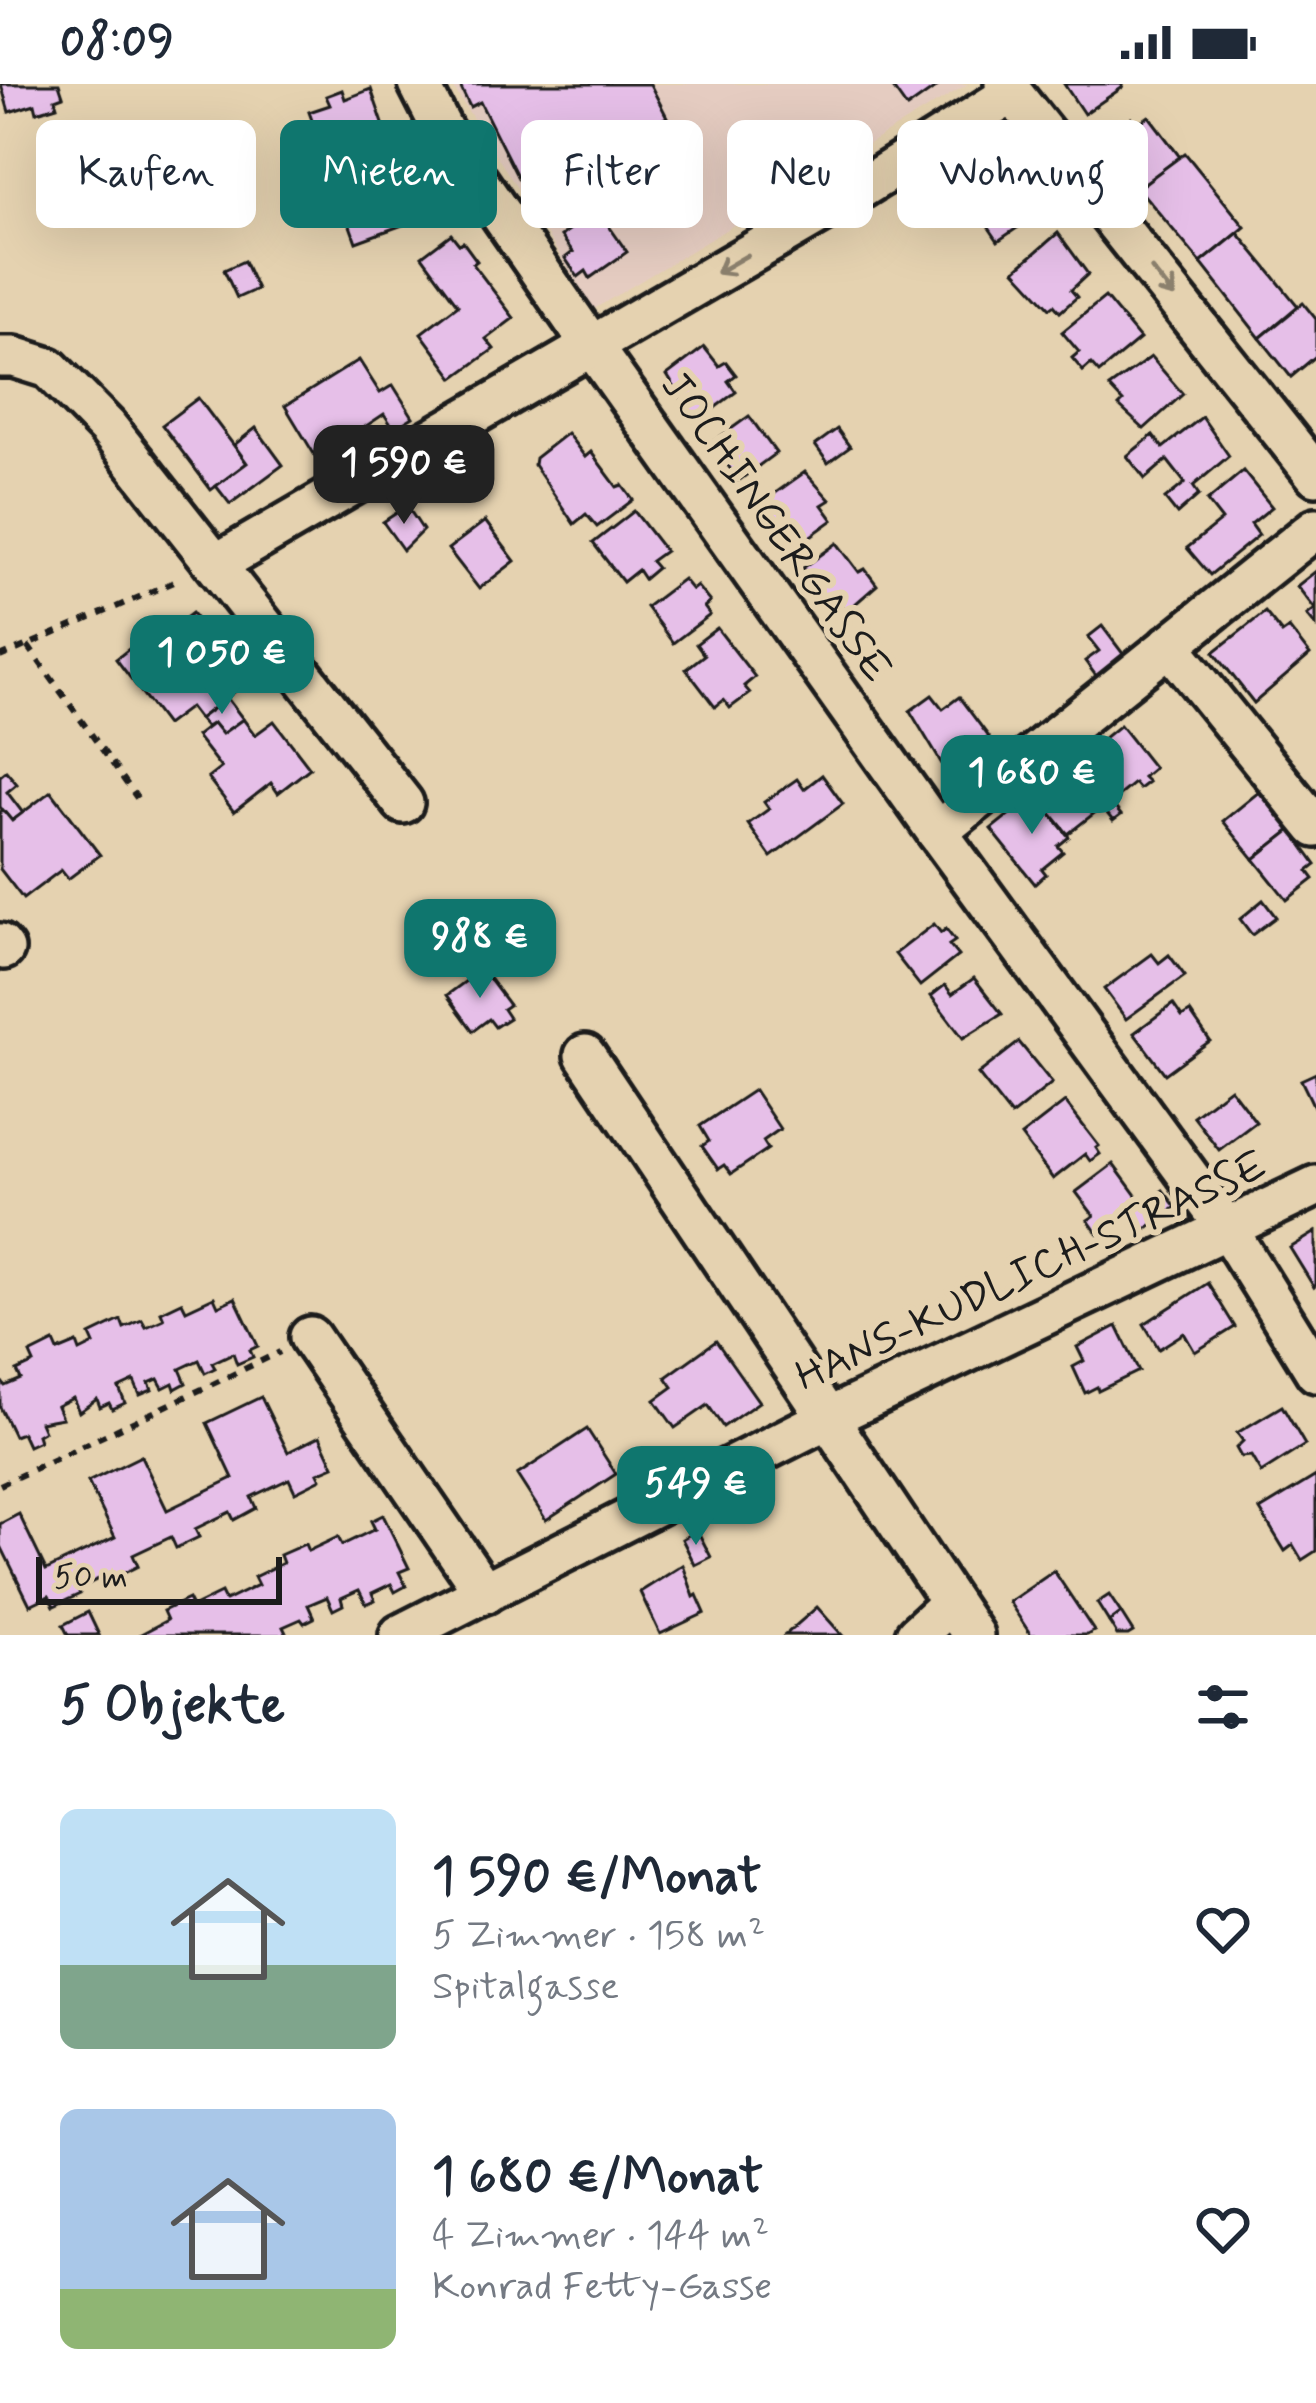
<!DOCTYPE html>
<html lang="de">
<head>
<meta charset="utf-8">
<style>
	:root { --surface:#fff; --page:#f2f2f3; --text:#1f2937; --muted:#747a83; --accent:#0f766e }
	body { margin:0; font-family:Mynerve,sans-serif; background:var(--page); color:var(--text); height:100vh; display:flex; flex-direction:column; font-size:45px; white-space:nowrap }
	* { box-sizing:border-box; margin:0 }
	p { font-size:39px; color:var(--muted) }
	.icon { flex:none; width:66px; height:66px; fill:none; stroke:currentColor; stroke-width:2; stroke-linecap:round; stroke-linejoin:round }
	.map { position:relative; height:1551px; overflow:hidden }
	.sheet { display:flex; flex-direction:column; background:var(--surface); flex:1 }
	.sheet>* { flex:none }
	.guide { position:absolute; left:36px; top:36px; width:1245px; height:108px; display:flex; gap:24px }
	.scale { position:absolute; left:36px; bottom:30px; width:246px; box-sizing:border-box; padding-left:12px; border:6px solid #1c1c1c; border-top:0; font-size:33px; line-height:42px; white-space:nowrap; color:#1c1c1c; -webkit-text-stroke:9px #e5d2b0; paint-order:stroke }
	.price { position:absolute; translate:-50% -102px; padding:0 27px; border-radius:24px; background:var(--accent); color:#fff; font-size:39px; line-height:78px; filter:drop-shadow(0 3px 6px #0008) }
	.price::after { content:''; position:absolute; left:50%; top:72px; width:36px; height:27px; margin-left:-18px; background:inherit; clip-path:polygon(0 0,100% 0,50% 100%) }
	.price.on { background:#222; color:#fff }
	ul { padding:0; list-style:none }
	li { display:flex; align-items:center; gap:36px; height:300px; padding:0 60px }
	li span { display:grid; place-items:center; flex:none; width:336px; height:240px; border-radius:18px; color:#555 }
	li>.icon { margin-inline-start:auto }
	span .icon { width:144px; height:144px; fill:#fffc; stroke-width:1 }
	li b { font-size:51px }
	h2 { display:flex; justify-content:space-between; align-items:center; height:144px; padding:0 60px; font-size:51px }
	.tag { padding:0 42px; border-radius:18px; background:var(--surface); box-shadow:0 12px 48px #0002; font-size:42px; line-height:108px }
	.tag.on { background:var(--accent); color:#fff }
	.status { display:flex; justify-content:space-between; align-items:center; height:84px; padding:0 60px; background:var(--surface); direction:ltr }
	.status svg { height:33px; fill:currentColor }
	.map>svg:first-child { display:block }
	.built { fill:#e5ccc1 }
	.building { fill:#e6bfe8; stroke:#1c1c1c; stroke-width:3 }
	.lines { fill:none; stroke-linecap:round; stroke-linejoin:round }
	.street-casing { stroke:#1c1c1c; stroke-width:48 }
	.path { stroke:#1c1c1c; stroke-width:6; stroke-dasharray:9 9; stroke-linecap:butt }
	.street { stroke:#e5d2b0; stroke-width:39 }
	.oneway { stroke:#8b806d }
	.labels { text-anchor:middle; stroke-width:12; stroke-linejoin:round; paint-order:stroke }
	.street-label { font-size:42px; fill:#1c1c1c; stroke:#e5d2b0 }
</style>
</head>
<body>
<div class="status"><b>08:09</b><svg viewBox="0 0 49 12"><path d="M0 12V9h3v3zM5 12V6h3v6zM10 12V3h3v9zM15 12V0h3v12zM26 1h20v11H26zM47 4h2v5h-2z"/></svg></div>
<div class="map">
<svg width="1316" height="1551" viewBox="0 0 1316 1551">
	<rect width="100%" height="100%" fill="#e5d2b0"/>
	<filter id="ink" filterUnits="userSpaceOnUse"><feTurbulence type="fractalNoise" baseFrequency=".00833" numOctaves="2"/><feDisplacementMap in="SourceGraphic" scale="24" xChannelSelector="R" yChannelSelector="G"/><feConvolveMatrix kernelMatrix="1 2 1 2 8 2 1 2 1" color-interpolation-filters="sRGB"/></filter>
	<g filter="url(#ink)">
		<path class="built" d="M451,0H968L594,225Z"/>
		<g class="building">
			<path d="M1,0H59L63,12L55,15L57,22L37,28L35,20L9,28Z"/>
			<path d="M459,0H650L667,33L523,104L480,18L470,23Z"/>
			<path d="M890,0H941L907,24Z"/>
			<path d="M1064,0H1121L1123,3L1084,30Z"/>
			<path d="M371,5L387,51L379,54L386,76L333,95L309,28L330,21L326,12L342,6L345,15Z"/>
			<path d="M1149,32L1180,73L1138,104L1106,62L1126,47L1121,41L1131,34L1136,41Z"/>
			<path d="M1185,69L1245,143L1201,179L1138,104Z"/>
			<path d="M378,79L385,98L397,93L404,114L411,112L419,135L356,158L333,95Z"/>
			<path d="M1011,83L1039,129L998,157L968,113Z"/>
			<path d="M597,125L627,168L590,194L586,187L578,193L565,174L573,168L561,152Z"/>
			<path d="M1058,149L1088,190L1071,206L1077,213L1060,228L1054,221L1050,224L1015,186Z"/>
			<path d="M1238,149L1298,222L1260,254L1201,179Z"/>
			<path d="M451,150L459,160L463,158L477,177L473,180L514,234L486,255L494,265L454,294L421,249L458,221L422,172Z"/>
			<path d="M244,177L257,205L237,214L224,186Z"/>
			<path d="M1105,213L1140,255L1099,289L1091,280L1083,287L1072,274L1079,268L1062,248Z"/>
			<path d="M1303,219L1316,235V272L1291,293L1260,254Z"/>
			<path d="M704,263L719,282L726,278L736,291L728,297L736,308L696,338L667,291Z"/>
			<path d="M1151,273L1183,310L1144,345L1119,322L1123,318L1109,303Z"/>
			<path d="M359,276L380,309L393,301L413,333L394,345L384,330L317,375L285,322Z"/>
			<path d="M198,314L247,379L211,406L162,341Z"/>
			<path d="M749,332L776,369L738,397L713,358Z"/>
			<path d="M1202,333L1229,372L1193,402L1199,411L1177,430L1165,415L1185,399L1167,376L1145,395L1127,372L1153,351L1163,364Z"/>
			<path d="M256,344L283,381L230,420L216,402L247,379L234,361Z"/>
			<path d="M837,345L850,363L828,379L815,361Z"/>
			<path d="M567,349L585,373L591,368L617,403L622,401L633,416L597,443L586,430L574,440L534,381L535,374Z"/>
			<path d="M1243,387L1272,423L1251,440L1259,451L1210,491L1187,464L1222,436L1207,417Z"/>
			<path d="M805,388L830,416L822,421L833,436L790,467L757,422Z"/>
			<path d="M407,422L423,446L403,466L383,438Z"/>
			<path d="M634,427L665,467L651,477L657,484L644,495L638,486L623,498L593,459Z"/>
			<path d="M485,437L515,477L479,505L448,465Z"/>
			<path d="M837,459L859,488L865,485L877,501L846,528L835,513L828,518L803,484Z"/>
			<path d="M1316,487V542L1307,531L1315,525L1297,502Z"/>
			<path d="M683,495L692,506L697,502L710,518L704,523L710,531L673,559L646,523Z"/>
			<path d="M1265,528L1282,549L1289,544L1310,571L1254,619L1214,568Z"/>
			<path d="M192,529L246,599L199,635L190,623L166,641L116,575L143,554L149,562Z"/>
			<path d="M1102,542L1127,575L1099,596L1085,577L1099,567L1088,553Z"/>
			<path d="M717,544L755,593L744,602L750,609L730,624L724,616L715,623L686,585L704,571L696,560Z"/>
			<path d="M932,611L943,625L959,613L989,653L945,685L910,627Z"/>
			<path d="M227,614L243,635L222,650L213,639L206,643L199,635Z"/>
			<path d="M243,635L255,651L274,637L310,684L278,709L271,699L234,728L208,694L221,684L196,652L213,639L222,650Z"/>
			<path d="M1120,641L1154,684L1143,693L1148,698L1139,705L1134,699L1111,718L1077,676Z"/>
			<path d="M1077,676L1121,731L1113,737L1102,723L1068,750L1035,710Z"/>
			<path d="M6,687L17,700L7,708L23,729L12,737L0,723V692Z"/>
			<path d="M822,691L843,720L771,773L748,740L769,725L764,718L797,695L804,705Z"/>
			<path d="M51,707L100,771L68,795L61,786L23,815L0,785V728L3,726L12,737Z"/>
			<path d="M1260,707L1291,746L1254,775L1223,737Z"/>
			<path d="M1035,710L1069,753L1058,762L1063,768L1042,785L1046,790L1035,800L991,745Z"/>
			<path d="M1291,746L1316,781L1308,787L1314,795L1287,816L1254,775Z"/>
			<path d="M1263,816L1276,833L1252,851L1240,835Z"/>
			<path d="M934,840L941,849L946,845L955,857L949,861L958,872L920,902L895,870Z"/>
			<path d="M1152,870L1159,879L1169,871L1185,892L1126,935L1104,905Z"/>
			<path d="M482,885L509,921L503,925L509,934L495,943L489,935L473,947L447,911Z"/>
			<path d="M974,894L1002,930L963,954L931,912L945,901L952,910Z"/>
			<path d="M1173,920L1182,933L1190,928L1210,957L1165,990L1134,949Z"/>
			<path d="M1019,958L1052,999L1011,1032L978,990Z"/>
			<path d="M1316,989V1027L1301,996Z"/>
			<path d="M1230,1004L1256,1038L1219,1066L1193,1032Z"/>
			<path d="M754,1006L780,1045L763,1057L768,1065L731,1090L724,1081L718,1085L702,1062L709,1057L700,1042Z"/>
			<path d="M1065,1018L1099,1062L1096,1064L1100,1070L1090,1077L1085,1070L1053,1095L1021,1052Z"/>
			<path d="M1113,1080L1143,1121L1163,1106L1176,1123L1141,1149L1128,1132L1100,1153L1088,1136L1094,1132L1076,1108Z"/>
			<path d="M1316,1148V1201L1314,1203L1290,1164Z"/>
			<path d="M1208,1199L1235,1243L1195,1268L1184,1249L1159,1265L1144,1240Z"/>
			<path d="M214,1213L218,1222L235,1214L258,1262L250,1266L253,1273L237,1280L233,1269L212,1279L215,1284L205,1289L199,1276L180,1285L186,1299L175,1305L173,1299L163,1304L158,1295L149,1299L152,1306L140,1311L134,1297L119,1304L125,1319L112,1325L109,1319L100,1323L97,1315L79,1328L73,1314L57,1322L62,1334L40,1338L44,1347L37,1351L39,1357L28,1362L22,1349L14,1352L0,1323V1295L5,1302L21,1295L17,1287L34,1279L30,1270L54,1258L58,1267L77,1259L80,1267L94,1260L90,1251L121,1236L124,1244L142,1236L146,1243L164,1235L161,1228L182,1218L186,1226Z"/>
			<path d="M1117,1242L1139,1287L1098,1307L1097,1303L1085,1309L1073,1283L1084,1277L1077,1263Z"/>
			<path d="M716,1257L759,1318L723,1343L708,1321L675,1344L655,1316L673,1303L666,1293Z"/>
			<path d="M261,1313L288,1368L320,1352L334,1382L318,1389L321,1395L295,1408L289,1395L251,1413L256,1424L234,1436L230,1428L195,1445L199,1453L176,1464L171,1453L133,1471L138,1482L114,1494L111,1489L78,1505L80,1510L54,1522L49,1512L30,1521L0,1460V1440L19,1430L46,1486L115,1453L88,1398L141,1372L167,1426L233,1394L207,1339Z"/>
			<path d="M1282,1322L1305,1361L1261,1389L1251,1372L1241,1373L1236,1364L1243,1357L1237,1349Z"/>
			<path d="M587,1345L616,1390L546,1436L517,1391Z"/>
			<path d="M1316,1392V1467L1302,1476L1293,1461L1285,1467L1260,1426Z"/>
			<path d="M383,1431L409,1484L399,1488L406,1502L395,1508L391,1500L372,1509L375,1516L366,1520L359,1506L341,1514L343,1521L333,1526L327,1513L308,1521L314,1534L304,1539L301,1535L283,1543L287,1551H139L167,1536L163,1527L188,1515L192,1523L221,1509L225,1517L258,1501L254,1493L283,1479L280,1471L305,1460L308,1467L338,1453L342,1461L375,1445L371,1437Z"/>
			<path d="M697,1446L711,1473L695,1481L682,1455Z"/>
			<path d="M683,1481L694,1513L697,1511L705,1529L660,1550L640,1508Z"/>
			<path d="M1054,1487L1094,1547L1087,1551H1031L1009,1518Z"/>
			<path d="M1109,1511L1121,1529L1109,1538L1097,1519Z"/>
			<path d="M817,1523L842,1551H785Z"/>
			<path d="M88,1528L99,1551H68L63,1541Z"/>
			<path d="M1121,1529L1133,1548L1128,1551H1117L1109,1538Z"/>
		</g>
		<g class="lines">
			<g class="street-casing">
				<g id="street">
					<path d="M419,0L443,47L591,261L937,748L1228,1146L1316,1288"/>
					<path d="M1005,0L1316,391"/>
					<path d="M0,273H14L49,284L107,343L403,719"/>
					<path d="M218,479L836,120L1011,10"/>
					<path d="M1169,561L1316,743"/>
					<path d="M937,748L1316,444"/>
					<path d="M0,860L4,865"/>
					<path d="M585,971L973,1551"/>
					<path d="M310,1253L485,1509"/>
					<path d="M400,1551L830,1333L1316,1102"/>
					<path d="M916,1551L951,1519"/>
				</g>
			</g>
			<g class="path">
				<path d="M28,562L137,714"/>
				<path d="M0,573L181,495"/>
				<path d="M0,1401L280,1268"/>
			</g>
			<use href="#street" class="street"/>
		</g>
		<defs><path id="oneway-shaft" d="M-6 0H5M1.5-3L5.5 0L1.5 3" fill="none" stroke-width="1.6" stroke-linecap="round" stroke-linejoin="round" transform="scale(3)"/></defs>
		<g class="oneway">
			<use href="#oneway-shaft" transform="translate(732 180) rotate(150)"/>
			<use href="#oneway-shaft" transform="translate(1163 199) rotate(51)"/>
		</g>
	</g>
	<g class="labels">
		<g class="street-label">
			<text transform="translate(778 442) rotate(55)" y="15">JOCHINGERGASSE</text>
			<text transform="translate(1030 1185) rotate(-25)" y="15">HANS-KUDLICH-STRASSE</text>
		</g>
	</g>
</svg>
<div class="scale">50 m</div>
<b class="price on" style="left:404px;top:443px">1 590 €</b>
<b class="price" style="left:222px;top:633px">1 050 €</b>
<b class="price" style="left:1032px;top:753px">1 680 €</b>
<b class="price" style="left:480px;top:917px">988 €</b>
<b class="price" style="left:696px;top:1464px">549 €</b>
<div class="guide">
<a class="tag">Kaufen</a>
<a class="tag on">Mieten</a>
<a class="tag">Filter</a>
<a class="tag">Neu</a>
<a class="tag">Wohnung</a>
</div>
</div>
<section class="sheet">
<h2>5 Objekte<svg class="icon" aria-label="filters" viewBox="0 0 24 24"><path d="M4 7h16M4 17h16"/><circle cx="9" cy="7" r="2"/><circle cx="15" cy="17" r="2"/></svg></h2>
<ul>
<li><span style="background:linear-gradient(#bfe0f5 65%,#7fa58c 0)"><svg class="icon" aria-label="home" viewBox="0 0 24 24"><path d="M3 11l9-7 9 7M6 9v11h12V9"/></svg></span><div><b>1 590 €/Monat</b><p>5 Zimmer · 158 m²</p><p>Spitalgasse</p></div><svg class="icon" aria-label="heart" viewBox="0 0 24 24"><path d="M12 20l-8-8c-3-5 5-10 8-4 3-6 11-1 8 4z"/></svg></li>
<li><span style="background:linear-gradient(#a9c7e8 75%,#8fb573 0)"><svg class="icon" aria-label="home" viewBox="0 0 24 24"><path d="M3 11l9-7 9 7M6 9v11h12V9"/></svg></span><div><b>1 680 €/Monat</b><p>4 Zimmer · 144 m²</p><p>Konrad Fetty-Gasse</p></div><svg class="icon" aria-label="heart" viewBox="0 0 24 24"><path d="M12 20l-8-8c-3-5 5-10 8-4 3-6 11-1 8 4z"/></svg></li>
</ul>
</section>
</body>
</html>
